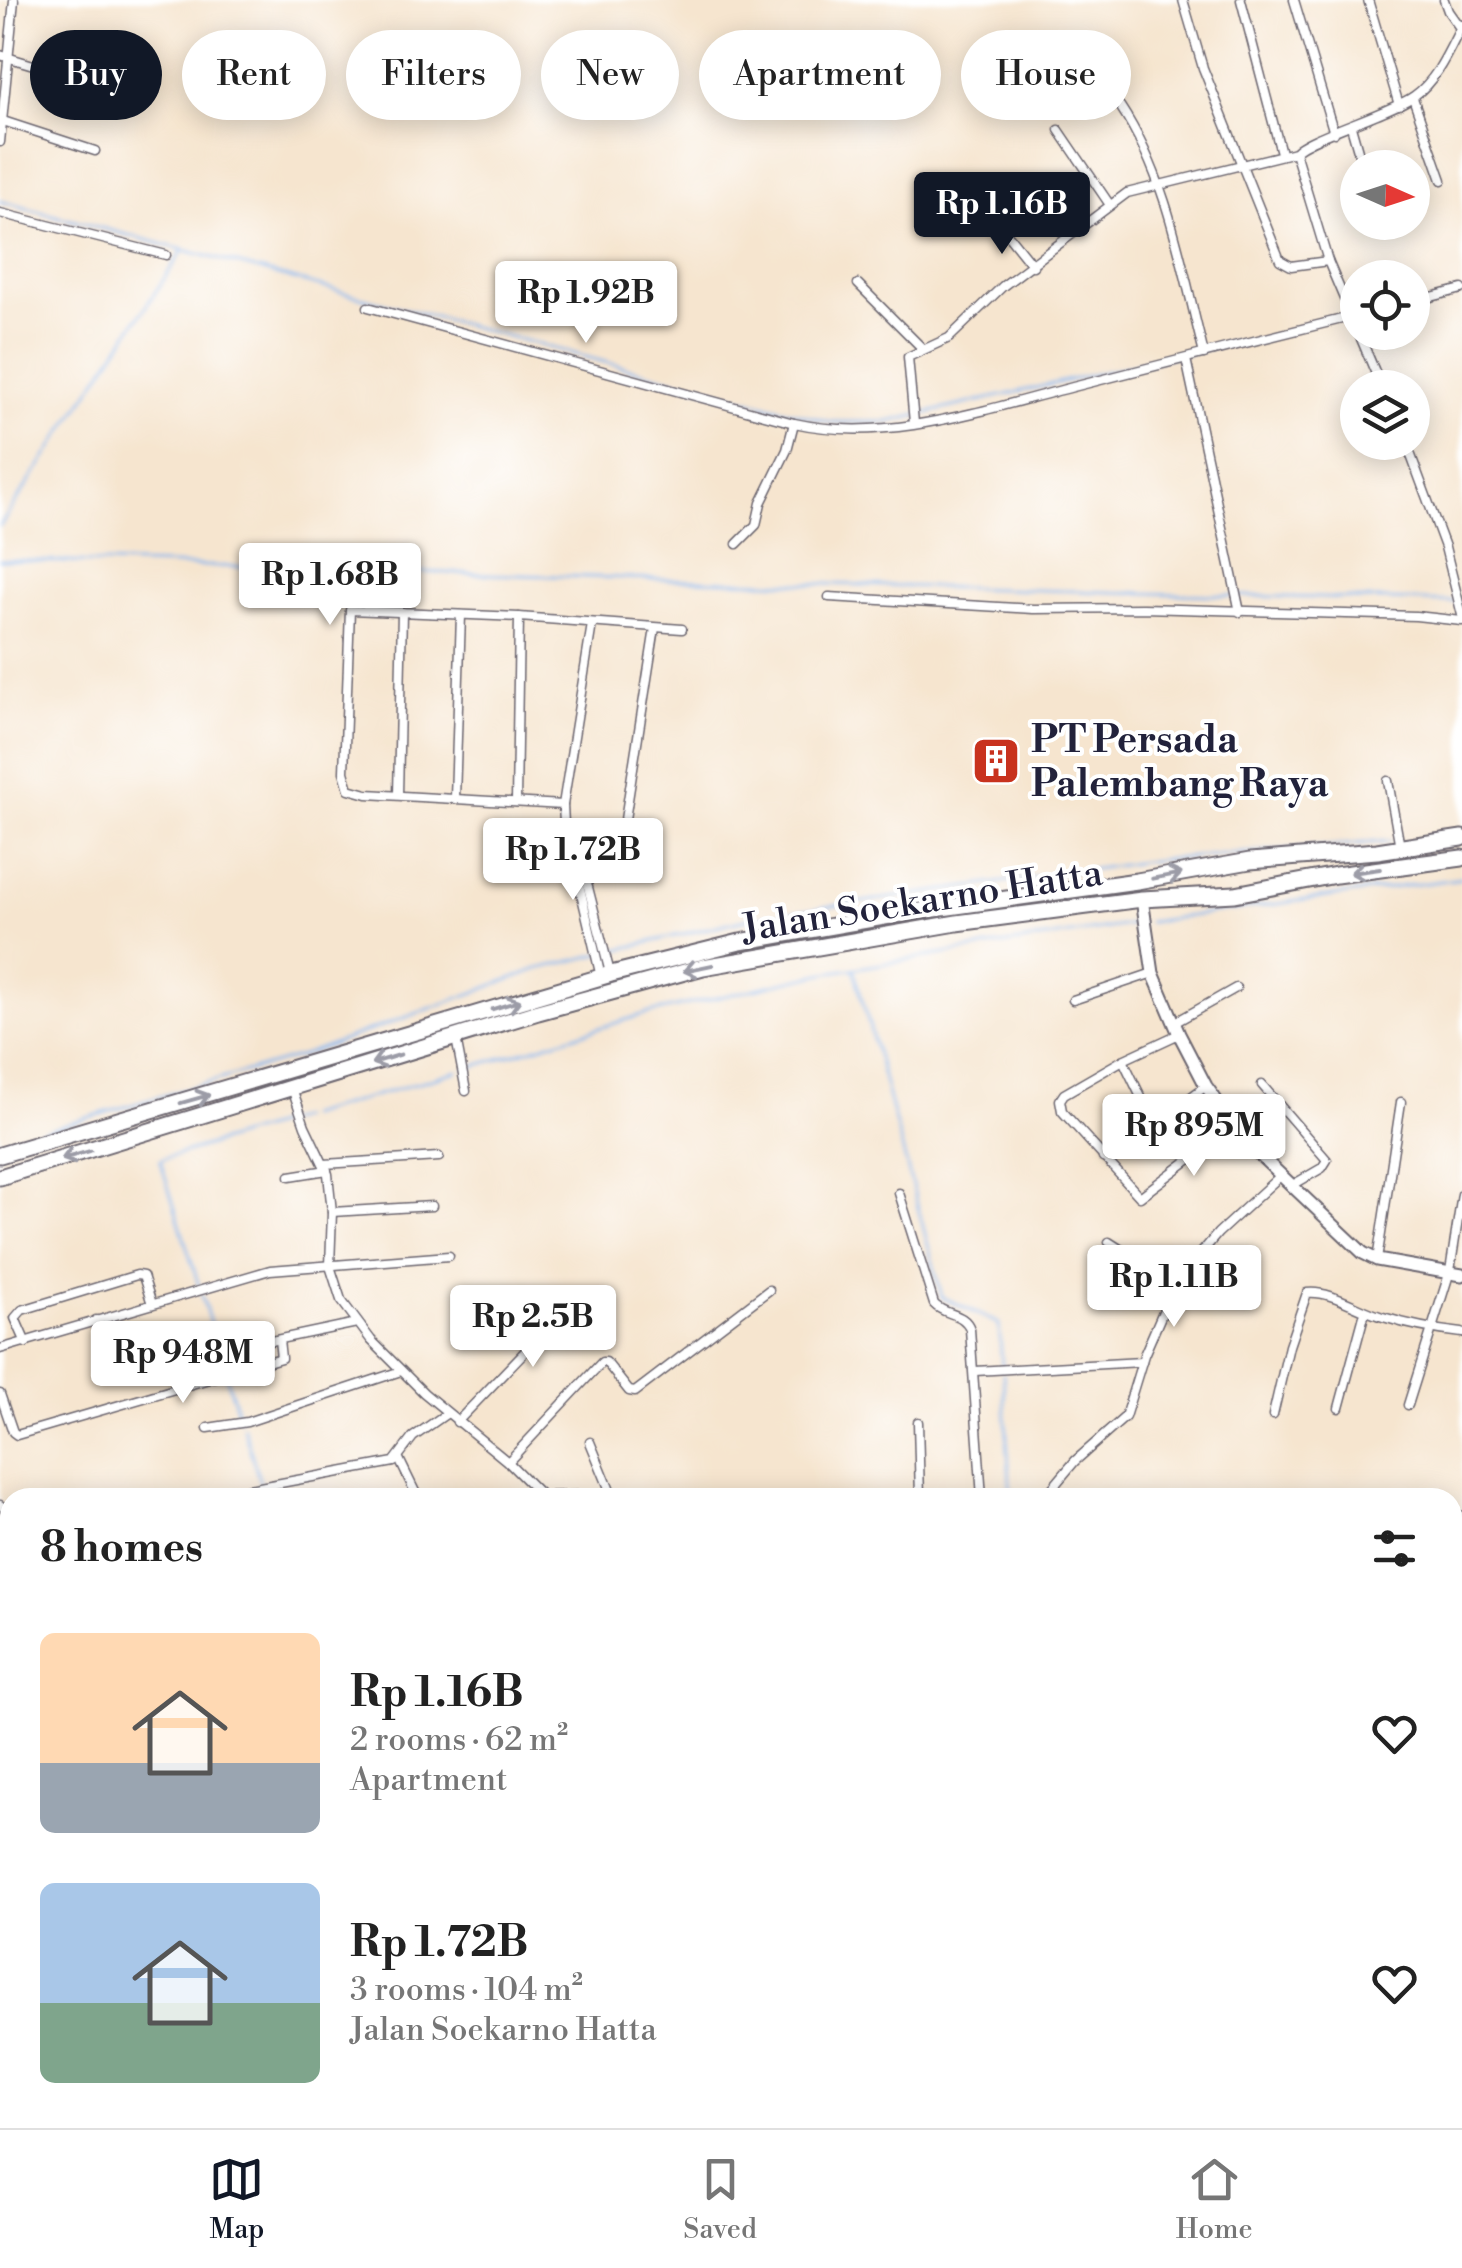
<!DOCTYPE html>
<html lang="en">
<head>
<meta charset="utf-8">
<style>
	:root { --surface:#fff; --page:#f6f6f6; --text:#222; --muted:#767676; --line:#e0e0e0; --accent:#111827 }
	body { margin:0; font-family:"Libre Bodoni",serif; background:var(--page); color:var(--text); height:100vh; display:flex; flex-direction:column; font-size:38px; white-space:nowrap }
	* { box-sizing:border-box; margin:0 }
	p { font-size:32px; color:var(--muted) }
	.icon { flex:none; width:55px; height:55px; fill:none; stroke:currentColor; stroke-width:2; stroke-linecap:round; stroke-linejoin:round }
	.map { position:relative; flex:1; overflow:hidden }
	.side { position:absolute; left:0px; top:1488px; width:1462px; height:642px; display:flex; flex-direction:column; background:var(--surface); border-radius:30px 30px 0 0; box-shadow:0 5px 25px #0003 }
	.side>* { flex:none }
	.hud { position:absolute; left:30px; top:30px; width:1402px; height:90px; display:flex; gap:20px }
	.needle { width:65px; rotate:93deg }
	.controls { position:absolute; left:1340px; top:150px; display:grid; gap:20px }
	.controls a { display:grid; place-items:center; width:90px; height:90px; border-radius:50%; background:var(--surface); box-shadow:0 5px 25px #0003; font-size:50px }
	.price { position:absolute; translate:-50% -85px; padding:0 22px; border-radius:10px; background:#fff; color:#222; font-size:32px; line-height:65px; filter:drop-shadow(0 2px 5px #0008) }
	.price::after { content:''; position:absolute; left:50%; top:60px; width:30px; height:22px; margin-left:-15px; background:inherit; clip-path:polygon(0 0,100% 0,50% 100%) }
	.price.on { background:var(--accent); color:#fff }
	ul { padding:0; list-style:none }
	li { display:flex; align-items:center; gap:30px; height:250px; padding:0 40px }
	li span { display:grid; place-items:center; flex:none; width:280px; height:200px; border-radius:15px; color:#555 }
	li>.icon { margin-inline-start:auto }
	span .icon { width:120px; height:120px; fill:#fffc; stroke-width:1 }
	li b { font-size:42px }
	h2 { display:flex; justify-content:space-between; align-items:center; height:120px; padding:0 40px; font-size:42px }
	.chip { padding:0 35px; border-radius:45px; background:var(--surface); box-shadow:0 5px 25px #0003; font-size:35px; line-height:90px }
	.chip.on { background:var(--accent); color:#fff }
	.menu { display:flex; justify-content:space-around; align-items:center; height:140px; border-top:2px solid var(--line); background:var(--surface); font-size:28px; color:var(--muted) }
	.menu a { display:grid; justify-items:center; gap:5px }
	.menu .on { color:var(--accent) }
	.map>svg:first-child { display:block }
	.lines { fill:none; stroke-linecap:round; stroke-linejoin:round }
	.stream { stroke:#80b4ee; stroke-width:2.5 }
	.street-casing { stroke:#6c666f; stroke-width:11 }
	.secondary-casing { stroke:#6c666f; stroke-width:15 }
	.highway-casing { stroke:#6c666f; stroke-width:19 }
	.street { stroke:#fff; stroke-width:8 }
	.secondary { stroke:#fff; stroke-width:11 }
	.highway { stroke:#fff; stroke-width:15 }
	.oneway { stroke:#9c9ca7 }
	.labels { text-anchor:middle; stroke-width:8; stroke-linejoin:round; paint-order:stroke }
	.poi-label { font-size:38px; font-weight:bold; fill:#22223b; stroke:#fff; text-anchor:start }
	.street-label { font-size:38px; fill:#22223b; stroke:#fff }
</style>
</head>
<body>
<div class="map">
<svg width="1462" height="2128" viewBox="0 0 1462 2128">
	<rect width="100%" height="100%" fill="#fff"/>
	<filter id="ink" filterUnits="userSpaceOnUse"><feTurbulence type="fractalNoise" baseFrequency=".01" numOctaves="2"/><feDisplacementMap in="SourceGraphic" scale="20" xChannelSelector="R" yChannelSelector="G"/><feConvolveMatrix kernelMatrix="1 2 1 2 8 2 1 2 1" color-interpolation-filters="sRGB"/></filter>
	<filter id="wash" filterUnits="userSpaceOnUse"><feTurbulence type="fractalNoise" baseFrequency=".0048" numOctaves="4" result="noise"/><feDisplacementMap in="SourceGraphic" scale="40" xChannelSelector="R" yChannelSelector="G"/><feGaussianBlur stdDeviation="2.25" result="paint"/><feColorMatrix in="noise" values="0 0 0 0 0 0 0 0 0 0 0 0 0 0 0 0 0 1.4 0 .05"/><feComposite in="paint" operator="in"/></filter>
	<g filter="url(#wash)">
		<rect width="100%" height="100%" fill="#f6e5cf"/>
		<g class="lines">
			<g class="stream">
				<path d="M0,201L830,422H888L1234,342"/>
				<path d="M0,526L184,249"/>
				<path d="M0,560L1456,602"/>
				<path d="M1148,922L1462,878"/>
				<path d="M854,969L942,1297L999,1324L1002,1366"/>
				<path d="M465,1069L645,1014L825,973L1140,923"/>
				<path d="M307,1116L457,1071"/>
				<path d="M0,1143L300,1056L538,969L750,918L1157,860L1390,841"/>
				<path d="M199,1286L160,1160L299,1118"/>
				<path d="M201,1294L240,1420"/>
				<path d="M1003,1374L1011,1498"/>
				<path d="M243,1427L260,1482"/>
				<path d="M1462,2128V2127"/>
			</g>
		</g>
	</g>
	<g filter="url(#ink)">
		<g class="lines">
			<g class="street-casing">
				<g id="street">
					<path d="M1183,0L1203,68L1280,260L1291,266L1328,261"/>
					<path d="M1241,0L1281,153"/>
					<path d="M1294,0L1334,133"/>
					<path d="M1368,0L1399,105"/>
					<path d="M1444,0L1448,11L1460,28"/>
					<path d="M0,55L100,85"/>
					<path d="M1413,98L1442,180"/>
					<path d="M1120,106C1169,180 1182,269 1204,354"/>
					<path d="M3,121L95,151"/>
					<path d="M1351,126L1363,168"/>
					<path d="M1059,130L1110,205"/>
					<path d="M0,142L14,0"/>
					<path d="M1295,152L1328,261L1382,388"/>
					<path d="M0,213L166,255"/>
					<path d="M1000,225L1033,266"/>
					<path d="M858,284L923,349"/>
					<path d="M1412,302L1462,289"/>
					<path d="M368,307L794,423C889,444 985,409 1077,386C1171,362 1264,338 1358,315"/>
					<path d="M1186,359L1240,612"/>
					<path d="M914,423L908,357L949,338L1003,286L1127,193L1295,152C1304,138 1391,113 1414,96C1437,80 1449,50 1462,25"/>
					<path d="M1406,442L1445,547L1462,615"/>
					<path d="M737,544L756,525L761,503L787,450L794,423"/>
					<path d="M829,597L1033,609L1143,608L1416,616L1462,621"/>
					<path d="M1388,781L1400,847"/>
					<path d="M398,795L402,612"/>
					<path d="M455,798L461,615"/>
					<path d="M516,802L519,617"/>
					<path d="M563,805L367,794L349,789L344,772L350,610L519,617L682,629"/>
					<path d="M623,832L655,628"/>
					<circle cx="574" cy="848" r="11"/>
					<path d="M565,842L563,805L592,624"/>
					<path d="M584,846L652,824"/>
					<path d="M580,856L610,973"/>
					<path d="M516,858L563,850"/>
					<path d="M573,859L601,977"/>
					<path d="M1073,1000L1153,973"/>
					<path d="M1174,1023L1236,988"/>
					<path d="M1179,1034L1123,1060L1064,1094L1060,1100L1062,1111L1140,1197L1232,1127"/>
					<path d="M456,1038L466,1091"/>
					<path d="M1123,1060L1154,1124L1206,1086"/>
					<path d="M1262,1085L1327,1160L1322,1168L1291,1186"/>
					<path d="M292,1088L305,1126L328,1174L332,1212L330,1266L341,1300L371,1340L424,1393L508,1462L544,1498"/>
					<path d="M1103,1158L1154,1124"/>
					<path d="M324,1164L439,1157"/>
					<path d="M290,1176L327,1170"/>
					<path d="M899,1193L934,1304C945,1316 964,1312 970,1329L982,1498"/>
					<path d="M332,1212L432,1206"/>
					<path d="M1109,1242L1175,1284"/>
					<path d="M1377,1260L1401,1102"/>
					<path d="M96,1320L111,1367"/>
					<path d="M26,1343L15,1318L22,1310L137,1275L143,1276L152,1304"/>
					<path d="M237,1348L357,1323"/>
					<path d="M0,1349L270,1270L449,1256"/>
					<path d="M975,1371L1142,1362"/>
					<path d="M0,1394L13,1432L17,1435L281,1358L279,1340"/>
					<path d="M1408,1405L1450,1271L1462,1194"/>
					<path d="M1339,1408L1365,1312"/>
					<path d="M1273,1415L1289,1346L1307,1293C1331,1290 1360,1311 1383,1317C1409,1325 1435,1330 1462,1333"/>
					<path d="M457,1422L582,1292"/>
					<path d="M918,1422L920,1498"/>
					<path d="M208,1428L247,1422L401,1371"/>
					<path d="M590,1442L611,1493"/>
					<path d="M399,1459L418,1498"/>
					<path d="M508,1462L602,1362H606L629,1391L635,1392L769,1290"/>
					<path d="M1350,1495L1361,1498"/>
					<path d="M543,1496L633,1494"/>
					<path d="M200,1498L394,1462L413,1437L446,1414"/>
					<path d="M1044,1498L1075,1461L1125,1417L1144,1355L1175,1284L1218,1233L1279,1177"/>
					<path d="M0,1505L4,1508"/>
					<path d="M1452,1514L1462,1516"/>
					<path d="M0,1545H10"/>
					<path d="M0,1592L10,1599"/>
					<path d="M1452,1593L1462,1594"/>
					<path d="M0,1654L10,1661"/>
					<path d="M0,1784L4,1782"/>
					<path d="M1452,1940L1462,1930"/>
					<path d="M1452,2044L1462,2034"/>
					<path d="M0,2073L10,2067"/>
					<path d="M35,2120L39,2128"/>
					<path d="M102,2120L106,2128"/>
					<path d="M162,2120L165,2128"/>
					<path d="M362,2120L365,2128"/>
					<path d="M466,2120L479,2128"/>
					<path d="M629,2120L633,2128"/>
					<path d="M949,2120L962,2125"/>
					<path d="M1299,2120L1307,2128"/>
					<path d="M223,2128L240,2120"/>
					<path d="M437,2128L459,2120"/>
					<path d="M528,2128H547"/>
					<path d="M565,2128V2120"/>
					<path d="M878,2128L881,2120"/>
					<path d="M1138,2128L1148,2120"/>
					<path d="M1170,2128L1171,2120"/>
					<path d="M1364,2128L1373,2120"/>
				</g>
			</g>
			<g class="secondary-casing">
				<path id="secondary" d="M1142,899L1153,973L1179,1034L1206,1086L1246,1142L1363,1253L1377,1260L1462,1275"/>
			</g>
			<g class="highway-casing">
				<g id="highway">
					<path d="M0,1155L611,974L740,942L913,912L1137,881L1250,861L1377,851L1462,838"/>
					<path d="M0,1177L538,1012L703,967L957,923L1142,899L1235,894L1336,875L1462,858"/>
				</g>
			</g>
			<use href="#street" class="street"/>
			<use href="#secondary" class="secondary"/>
			<use href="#highway" class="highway"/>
		</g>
		<defs><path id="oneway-shaft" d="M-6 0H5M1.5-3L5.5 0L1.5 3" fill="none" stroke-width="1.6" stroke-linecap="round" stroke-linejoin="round" transform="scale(2.5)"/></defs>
		<g class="oneway">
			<use href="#oneway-shaft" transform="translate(1365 871) rotate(172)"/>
			<use href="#oneway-shaft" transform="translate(1167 876) rotate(-10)"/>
			<use href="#oneway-shaft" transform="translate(698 968) rotate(168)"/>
			<use href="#oneway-shaft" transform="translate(506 1005) rotate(-17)"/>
			<use href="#oneway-shaft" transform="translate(386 1059) rotate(163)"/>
			<use href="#oneway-shaft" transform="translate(195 1099) rotate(-16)"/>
			<use href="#oneway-shaft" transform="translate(76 1155) rotate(164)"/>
		</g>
	</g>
	<defs>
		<g id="building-square" transform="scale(2.5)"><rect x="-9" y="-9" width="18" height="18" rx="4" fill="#c8321e" stroke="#fff"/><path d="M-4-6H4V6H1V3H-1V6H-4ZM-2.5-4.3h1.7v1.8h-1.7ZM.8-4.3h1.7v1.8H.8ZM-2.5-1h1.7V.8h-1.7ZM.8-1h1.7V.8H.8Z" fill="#fff"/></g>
	</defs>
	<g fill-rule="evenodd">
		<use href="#building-square" x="996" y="761"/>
	</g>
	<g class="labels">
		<g class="poi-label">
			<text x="1031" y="752">PT Persada<tspan x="1031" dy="44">Palembang Raya</tspan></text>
		</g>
		<g class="street-label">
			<text transform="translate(922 900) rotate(-9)" y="13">Jalan Soekarno Hatta</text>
		</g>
	</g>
</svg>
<div class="controls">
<a><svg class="needle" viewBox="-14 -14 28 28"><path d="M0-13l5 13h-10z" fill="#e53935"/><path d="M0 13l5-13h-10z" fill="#767676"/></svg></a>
<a><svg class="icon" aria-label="locate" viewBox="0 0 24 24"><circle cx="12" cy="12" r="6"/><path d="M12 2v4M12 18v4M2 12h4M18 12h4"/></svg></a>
<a><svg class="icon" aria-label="layers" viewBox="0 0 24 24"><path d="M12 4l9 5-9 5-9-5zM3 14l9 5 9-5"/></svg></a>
</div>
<b class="price on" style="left:1002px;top:257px">Rp 1.16B</b>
<b class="price" style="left:586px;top:346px">Rp 1.92B</b>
<b class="price" style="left:330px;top:628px">Rp 1.68B</b>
<b class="price" style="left:573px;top:903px">Rp 1.72B</b>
<b class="price" style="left:1194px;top:1179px">Rp 895M</b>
<b class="price" style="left:1174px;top:1330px">Rp 1.11B</b>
<b class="price" style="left:533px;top:1370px">Rp 2.5B</b>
<b class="price" style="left:183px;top:1406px">Rp 948M</b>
<div class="hud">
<a class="chip on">Buy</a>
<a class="chip">Rent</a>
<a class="chip">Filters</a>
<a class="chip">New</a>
<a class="chip">Apartment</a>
<a class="chip">House</a>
</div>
<section class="side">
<h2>8 homes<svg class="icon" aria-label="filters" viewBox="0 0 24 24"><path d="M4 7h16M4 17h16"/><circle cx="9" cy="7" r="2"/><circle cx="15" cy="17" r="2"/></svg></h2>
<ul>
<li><span style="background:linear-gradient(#ffd9b3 65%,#9aa5b1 0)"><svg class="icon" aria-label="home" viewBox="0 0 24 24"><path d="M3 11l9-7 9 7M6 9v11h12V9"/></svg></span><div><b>Rp 1.16B</b><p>2 rooms · 62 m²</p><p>Apartment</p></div><svg class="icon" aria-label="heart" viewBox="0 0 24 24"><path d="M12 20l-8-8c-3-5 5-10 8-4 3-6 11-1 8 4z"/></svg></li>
<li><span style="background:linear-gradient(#a9c7e8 60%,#7fa58c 0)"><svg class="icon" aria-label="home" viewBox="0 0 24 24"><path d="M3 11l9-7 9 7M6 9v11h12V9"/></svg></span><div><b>Rp 1.72B</b><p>3 rooms · 104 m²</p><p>Jalan Soekarno Hatta</p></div><svg class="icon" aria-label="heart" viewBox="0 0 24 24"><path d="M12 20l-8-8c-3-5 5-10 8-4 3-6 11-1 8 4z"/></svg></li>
</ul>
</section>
</div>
<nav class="menu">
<a class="on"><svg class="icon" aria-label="map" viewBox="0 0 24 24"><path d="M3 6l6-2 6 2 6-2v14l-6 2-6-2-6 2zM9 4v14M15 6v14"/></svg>Map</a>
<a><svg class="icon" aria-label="saved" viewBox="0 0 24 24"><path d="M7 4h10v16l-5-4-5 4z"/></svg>Saved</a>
<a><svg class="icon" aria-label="home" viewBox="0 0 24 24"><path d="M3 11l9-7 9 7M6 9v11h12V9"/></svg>Home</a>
</nav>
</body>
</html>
